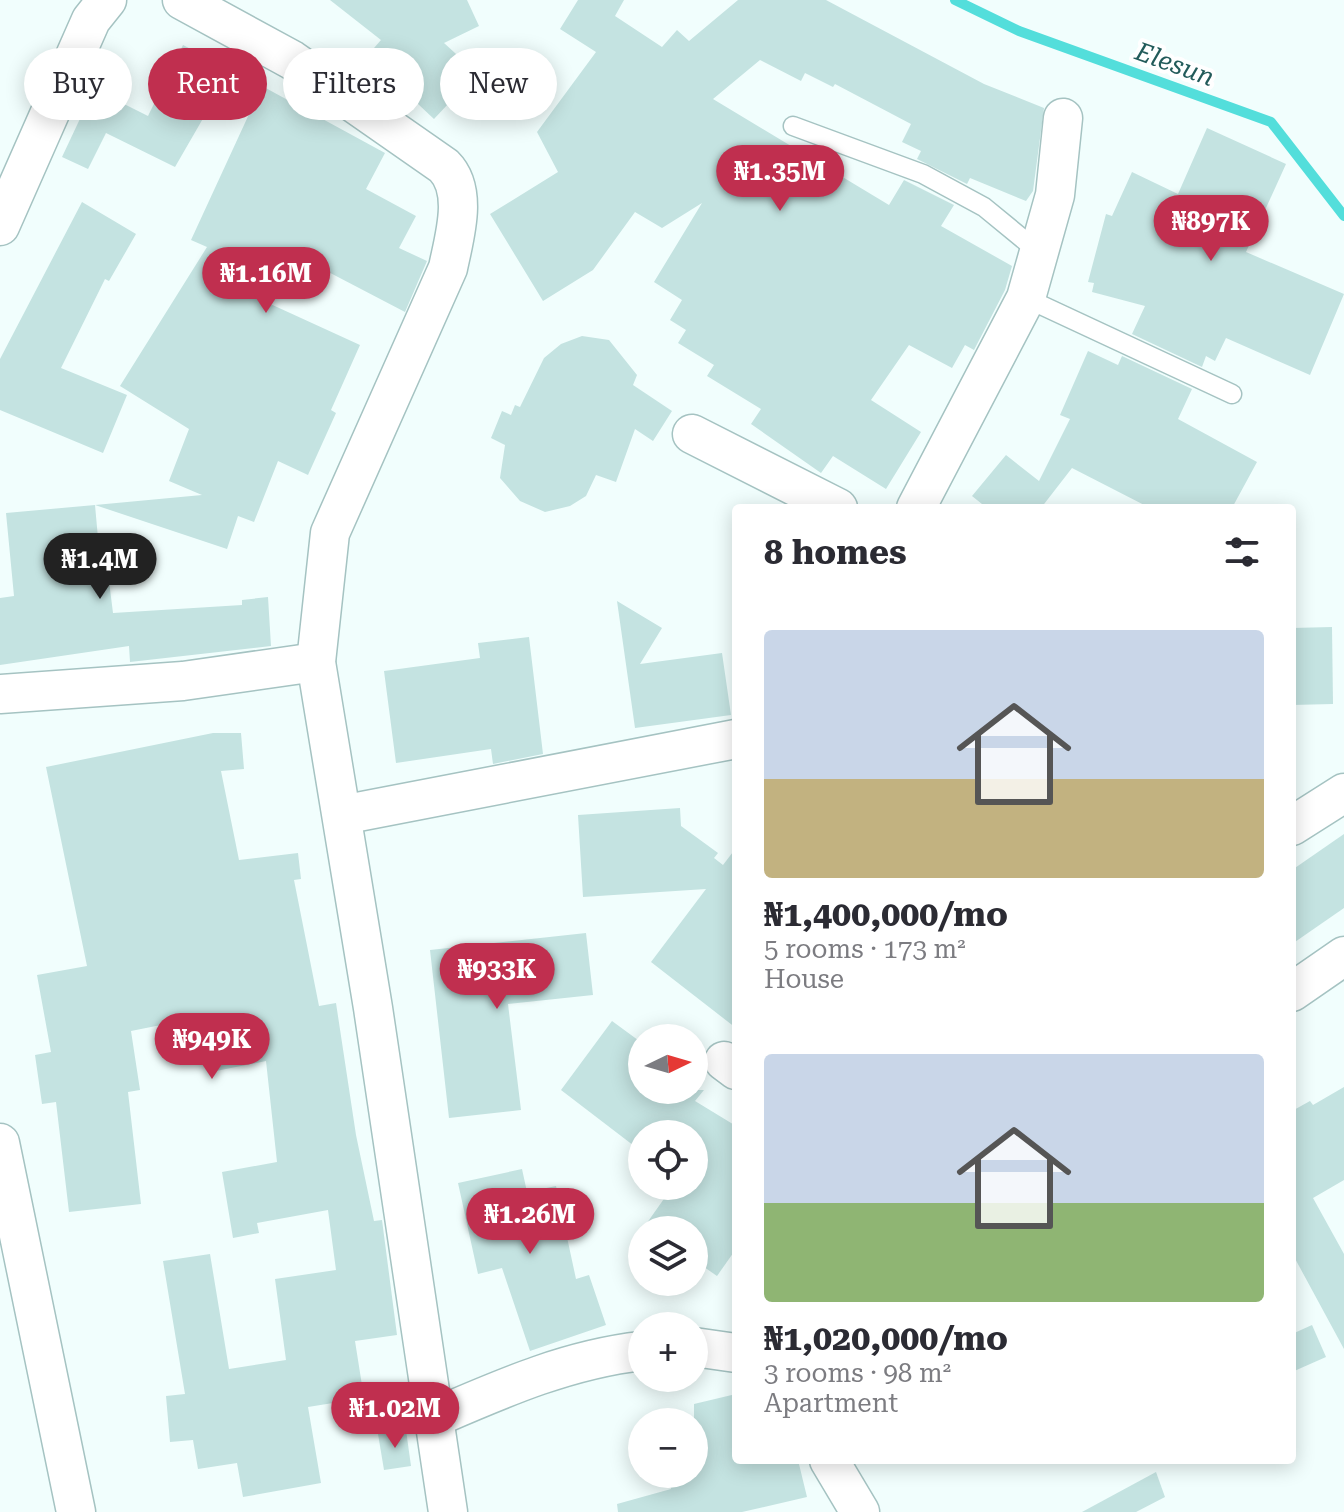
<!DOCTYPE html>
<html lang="en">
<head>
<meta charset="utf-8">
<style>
	:root { --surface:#fff; --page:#f7f7f7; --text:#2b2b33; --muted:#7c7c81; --accent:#c02f4f }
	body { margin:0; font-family:"Roboto Serif",serif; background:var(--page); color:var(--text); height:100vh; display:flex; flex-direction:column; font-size:30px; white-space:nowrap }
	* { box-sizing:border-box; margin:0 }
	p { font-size:26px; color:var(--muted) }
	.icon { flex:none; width:44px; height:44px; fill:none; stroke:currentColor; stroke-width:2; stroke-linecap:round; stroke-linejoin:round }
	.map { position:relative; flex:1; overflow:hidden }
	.sheet { position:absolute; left:732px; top:504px; width:564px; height:960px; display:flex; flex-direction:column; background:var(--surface); border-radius:8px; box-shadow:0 4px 20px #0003 }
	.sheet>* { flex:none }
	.top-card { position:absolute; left:24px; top:48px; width:588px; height:72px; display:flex; gap:16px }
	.needle { width:52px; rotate:85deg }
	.fabs { position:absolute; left:628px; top:1024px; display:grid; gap:16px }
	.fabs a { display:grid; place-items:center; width:80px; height:80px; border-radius:50%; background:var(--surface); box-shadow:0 4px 20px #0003; font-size:40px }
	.price { position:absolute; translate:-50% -68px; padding:0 18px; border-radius:28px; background:var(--accent); color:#fff; font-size:26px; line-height:52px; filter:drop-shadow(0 2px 4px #0008) }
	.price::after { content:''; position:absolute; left:50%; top:48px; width:24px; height:18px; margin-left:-12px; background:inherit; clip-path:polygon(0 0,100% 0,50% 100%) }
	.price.on { background:#222; color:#fff }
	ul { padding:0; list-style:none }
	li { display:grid; align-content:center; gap:16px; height:424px; padding:0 32px }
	li span { display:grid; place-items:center; height:248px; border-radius:8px; color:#555 }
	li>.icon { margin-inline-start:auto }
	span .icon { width:144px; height:144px; fill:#fffc; stroke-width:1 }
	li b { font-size:34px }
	h2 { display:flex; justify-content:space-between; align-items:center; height:96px; padding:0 32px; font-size:34px }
	.pill { padding:0 28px; border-radius:36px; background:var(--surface); box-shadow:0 4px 20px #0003; font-size:28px; line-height:72px }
	.pill.on { background:var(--accent); color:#fff }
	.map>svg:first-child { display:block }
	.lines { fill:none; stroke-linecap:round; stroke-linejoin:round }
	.stream { stroke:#53dedb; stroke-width:10 }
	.building { fill:#c4e3e1 }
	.lane-casing { stroke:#a5c3c2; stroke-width:21 }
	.street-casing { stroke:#a5c3c2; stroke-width:41 }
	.lane { stroke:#fff; stroke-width:18 }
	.street { stroke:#fff; stroke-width:38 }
	.labels { text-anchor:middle; stroke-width:8; stroke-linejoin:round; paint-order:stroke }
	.water-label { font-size:26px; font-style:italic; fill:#225b5a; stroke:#fff }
</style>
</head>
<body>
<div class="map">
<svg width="1344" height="1512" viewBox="0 0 1344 1512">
	<rect width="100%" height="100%" fill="#f1fefd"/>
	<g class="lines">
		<path class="stream" d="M955,0L1019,31L1271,122L1344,216"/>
	</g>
	<g class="building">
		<path d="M330,0H467L479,26L444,43L477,73L434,119L367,56L381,40Z"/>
		<path d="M578,0H624L615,16L662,47L677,30L689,41L738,0H826L984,84L1044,108L1033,191L1026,201L970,178L967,184L917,159L921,151L902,142L911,124L835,84L833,87L805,73L801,81L760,60L713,99L889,205L904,180L954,205L941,226L1012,266L1005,290L974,350L965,345L952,368L909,345L871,400L921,432L886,489L833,456L821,473L751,424L761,409L707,376L714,365L678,343L686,330L670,320L682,300L654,282L702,203L662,228L635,212L593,270L543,301L490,214L558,172L537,132L596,52L560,29Z"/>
		<path d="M183,45L231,70L175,167L106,133L88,169L62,157L94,89L148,116Z"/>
		<path d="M262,86L385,153L366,189L416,216L399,248L427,261L405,312L292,253L266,302L360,345L331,410L336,413L308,475L278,461L254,522L238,516L227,549L95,505L202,495L169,481L189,429L120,386L207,247L191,240Z"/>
		<path d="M1207,128L1286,164L1246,252L1344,294L1310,375L1226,338L1215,361L1206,356L1202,367L1132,334L1145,306L1092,292L1094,283L1088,282L1106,214L1112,216L1132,172L1178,194Z"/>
		<path d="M82,202L136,234L109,281L105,279L61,368L127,395L103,453L0,410V359Z"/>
		<path d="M582,336L609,340L637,375L633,385L672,411L653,441L635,429L616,482L596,475L586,496L570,506L545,512L520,501L500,478L505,445L491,438L502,411L511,415L515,405L520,407L544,358L561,344Z"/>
		<path d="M1088,351L1118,365L1122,356L1192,389L1178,419L1257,462L1232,508H1150L1072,468L1041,508H987L972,496L1006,455L1039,481L1070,419L1060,415Z"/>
		<path d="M95,505L102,582L109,581L113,613L242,605V600L268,597L271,646L130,662L129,646L0,665V598L14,596L6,513Z"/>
		<path d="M617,601L662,628L640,664L722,653L731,715L635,728Z"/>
		<path d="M1332,627L1333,704L1292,705V628Z"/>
		<path d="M529,637L543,754L493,764L491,749L396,763L384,671L480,658L478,643Z"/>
		<path d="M213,733H241L244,769L221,771L239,860L298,853L301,879L294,880L319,1006L336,1003L356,1135L374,1221L382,1220L397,1335L355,1341L364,1398L308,1407L321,1483L243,1497L237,1463L198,1469L193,1440L170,1442L166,1396L185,1394L163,1261L210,1254L229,1369L286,1360L275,1279L336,1270L328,1210L257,1223L259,1233L233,1238L222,1172L277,1162L266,1061L211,1072L201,1017L131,1031L140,1090L128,1092L141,1204L69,1212L56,1102L42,1104L35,1055L51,1052L37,975L87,966L46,767Z"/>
		<path d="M680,808L681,826L718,853L714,858L723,865L736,848V1028L651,962L706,889L583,897L578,815Z"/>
		<path d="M1344,834V908L1292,944V870Z"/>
		<path d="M586,933L593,995L508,1004L521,1110L449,1118L430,950Z"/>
		<path d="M612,1021L642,1043V1090H704L695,1101L736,1126V1249L717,1276L694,1260V1230H642L673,1186H694V1134H642V1152L561,1090Z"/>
		<path d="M1344,1087V1180L1313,1198L1344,1254V1349L1292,1253V1111L1310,1101L1313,1105Z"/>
		<path d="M522,1169L527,1192L556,1186L576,1279L589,1275L606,1325L530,1351L502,1268L478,1274L458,1183Z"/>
		<path d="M1312,1325L1326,1357L1292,1372V1334Z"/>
		<path d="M736,1394V1460H798L807,1497L742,1512H618L617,1504L671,1489L668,1474H694V1404Z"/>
		<path d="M406,1430L411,1466L384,1470L378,1434Z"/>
		<path d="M1156,1472L1165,1497L1136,1512H1082Z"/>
	</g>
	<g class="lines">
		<g class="lane-casing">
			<g id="lane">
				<path d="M793,126L923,174L984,207L1040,253"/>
				<path d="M1026,298L1232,394"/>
			</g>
		</g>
		<g class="street-casing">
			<g id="street">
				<path d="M182,0L292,60L444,166C469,191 454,238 448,268L330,533L316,662L373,1008L448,1512"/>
				<path d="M0,226L91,20L107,0"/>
				<path d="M692,434L838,508"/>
				<path d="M916,508L1026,298L1055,195L1063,118"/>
				<path d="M0,694L183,681L316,662"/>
				<path d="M342,815L736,739"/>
				<path d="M1292,826L1344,793"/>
				<path d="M1292,992L1344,956"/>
				<path d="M724,1061L736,1070"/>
				<path d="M0,1143L76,1512"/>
				<path d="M694,1347L736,1353"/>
				<path d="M436,1417C503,1388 569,1359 642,1351"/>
				<path d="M829,1460L860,1512"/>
			</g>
		</g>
		<use href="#lane" class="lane"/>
		<use href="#street" class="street"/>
	</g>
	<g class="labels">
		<g class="water-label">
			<text transform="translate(1175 64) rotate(20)" y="9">Elesun</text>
		</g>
	</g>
</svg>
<div class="fabs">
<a><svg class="needle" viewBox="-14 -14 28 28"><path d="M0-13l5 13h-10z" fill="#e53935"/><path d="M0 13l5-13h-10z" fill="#7c7c81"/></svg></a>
<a><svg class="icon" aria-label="locate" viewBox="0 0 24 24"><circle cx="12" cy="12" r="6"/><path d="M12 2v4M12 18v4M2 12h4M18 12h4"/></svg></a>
<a><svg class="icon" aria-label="layers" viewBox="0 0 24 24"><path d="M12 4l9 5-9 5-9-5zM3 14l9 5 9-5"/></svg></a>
<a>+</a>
<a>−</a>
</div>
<b class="price" style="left:780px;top:213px">₦1.35M</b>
<b class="price" style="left:1211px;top:263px">₦897K</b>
<b class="price" style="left:266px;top:315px">₦1.16M</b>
<b class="price on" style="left:100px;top:601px">₦1.4M</b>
<b class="price" style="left:497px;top:1011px">₦933K</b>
<b class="price" style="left:212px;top:1081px">₦949K</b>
<b class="price" style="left:530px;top:1256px">₦1.26M</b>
<b class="price" style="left:395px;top:1450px">₦1.02M</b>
<div class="top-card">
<a class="pill">Buy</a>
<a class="pill on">Rent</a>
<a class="pill">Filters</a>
<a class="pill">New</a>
</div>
<section class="sheet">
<h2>8 homes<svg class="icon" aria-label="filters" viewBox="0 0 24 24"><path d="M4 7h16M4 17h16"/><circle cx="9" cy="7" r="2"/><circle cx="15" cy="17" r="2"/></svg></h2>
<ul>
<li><span style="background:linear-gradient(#c9d6e8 60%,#c2b280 0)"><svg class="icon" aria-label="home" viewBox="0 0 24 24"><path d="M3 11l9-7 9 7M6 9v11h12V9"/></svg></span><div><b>₦1,400,000/mo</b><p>5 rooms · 173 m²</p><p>House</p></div></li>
<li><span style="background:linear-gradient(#c9d6e8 60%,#8fb573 0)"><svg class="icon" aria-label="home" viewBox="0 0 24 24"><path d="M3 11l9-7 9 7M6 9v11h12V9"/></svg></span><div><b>₦1,020,000/mo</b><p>3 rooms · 98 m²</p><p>Apartment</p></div></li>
</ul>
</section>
</div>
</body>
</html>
